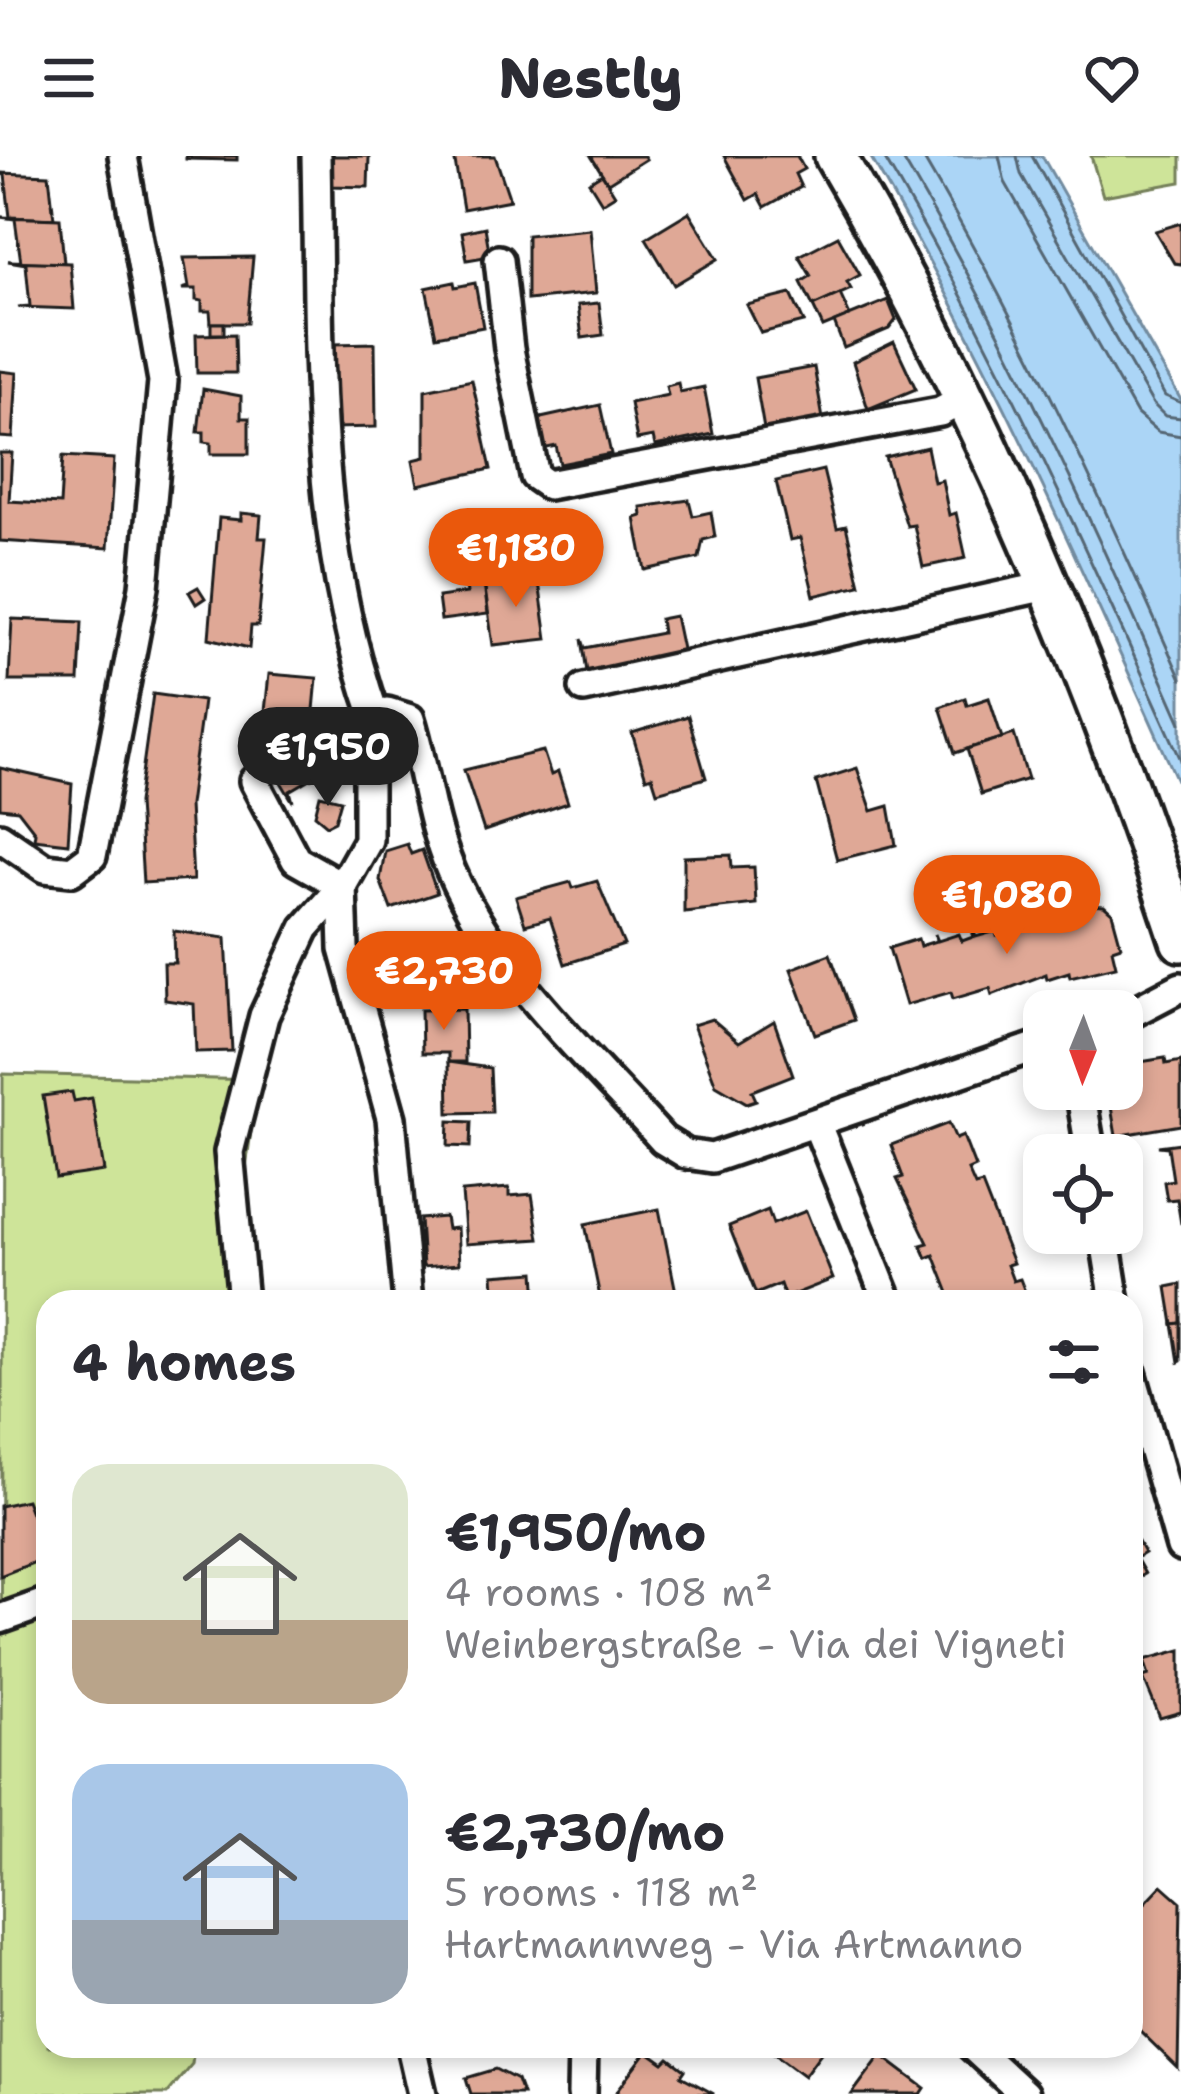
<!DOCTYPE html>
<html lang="en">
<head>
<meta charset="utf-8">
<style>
	:root { --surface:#fff; --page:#f2f2f3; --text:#2b2b33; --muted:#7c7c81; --accent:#ea580c }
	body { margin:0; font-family:"Shantell Sans",sans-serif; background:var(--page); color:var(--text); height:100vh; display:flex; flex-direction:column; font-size:45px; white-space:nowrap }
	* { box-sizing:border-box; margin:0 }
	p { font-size:39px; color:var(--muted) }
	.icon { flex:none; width:66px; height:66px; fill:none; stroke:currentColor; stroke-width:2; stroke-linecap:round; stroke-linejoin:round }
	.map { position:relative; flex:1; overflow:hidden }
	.sheet { position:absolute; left:36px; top:1134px; width:1107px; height:768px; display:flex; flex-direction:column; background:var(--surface); border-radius:36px; box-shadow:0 6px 18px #0003 }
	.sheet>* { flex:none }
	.needle { width:78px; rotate:181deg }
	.buttons { position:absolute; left:1023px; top:834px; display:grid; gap:24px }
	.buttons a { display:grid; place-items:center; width:120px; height:120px; border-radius:24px; background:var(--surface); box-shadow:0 6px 18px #0003; font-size:60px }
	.price { position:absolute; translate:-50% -102px; padding:0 27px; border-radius:42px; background:var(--accent); color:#fff; font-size:39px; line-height:78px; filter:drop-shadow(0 3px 6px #0008) }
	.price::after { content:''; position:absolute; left:50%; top:72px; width:36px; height:27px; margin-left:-18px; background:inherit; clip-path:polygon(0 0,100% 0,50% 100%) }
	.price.on { background:#222; color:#fff }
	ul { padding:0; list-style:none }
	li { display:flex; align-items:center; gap:36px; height:300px; padding:0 36px }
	li span { display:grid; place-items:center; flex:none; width:336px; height:240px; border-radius:36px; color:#555 }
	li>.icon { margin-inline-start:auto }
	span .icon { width:144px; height:144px; fill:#fffc; stroke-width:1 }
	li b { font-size:51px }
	h2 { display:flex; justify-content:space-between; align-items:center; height:144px; padding:0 36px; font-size:51px }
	header { display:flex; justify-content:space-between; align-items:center; height:156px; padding:0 36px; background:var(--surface); font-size:54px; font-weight:800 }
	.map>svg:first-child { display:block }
	.green { fill:#cee499; stroke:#75805a; stroke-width:3 }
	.water { fill:#abd5f6; stroke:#728b9f; stroke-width:3 }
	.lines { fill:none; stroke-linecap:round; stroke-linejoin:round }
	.shore { stroke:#556673; stroke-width:3 }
	.building { fill:#dfa896; stroke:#1c1c1c; stroke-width:3 }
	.street-casing { stroke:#1c1c1c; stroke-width:36 }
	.secondary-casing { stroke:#1c1c1c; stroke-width:48 }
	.street { stroke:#fff; stroke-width:27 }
	.secondary { stroke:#fff; stroke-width:39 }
</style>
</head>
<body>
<header><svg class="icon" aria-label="menu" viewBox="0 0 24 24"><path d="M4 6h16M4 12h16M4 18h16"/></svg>Nestly<svg class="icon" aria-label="heart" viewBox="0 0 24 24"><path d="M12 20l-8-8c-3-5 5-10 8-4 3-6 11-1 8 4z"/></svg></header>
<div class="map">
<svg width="1181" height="1938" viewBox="0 0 1181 1938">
	<rect width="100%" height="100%" fill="#fff"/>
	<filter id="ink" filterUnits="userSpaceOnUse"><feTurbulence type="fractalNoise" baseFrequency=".00833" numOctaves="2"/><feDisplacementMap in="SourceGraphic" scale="24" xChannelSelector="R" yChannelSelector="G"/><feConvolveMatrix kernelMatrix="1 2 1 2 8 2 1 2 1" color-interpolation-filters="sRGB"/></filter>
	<g filter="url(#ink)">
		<g class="green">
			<path d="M1091,0H1181V26L1103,40Z"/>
			<path d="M3,918L258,924L246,1012L257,1146H48V1890H194L192,1908L167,1938H0Z"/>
		</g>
		<path class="water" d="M870,0H1042L1181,244V633C1084,418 990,204 870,0Z"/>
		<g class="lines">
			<g class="shore">
				<path d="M883,0C999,194 1088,399 1181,604"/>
				<path d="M901,0C1009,182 1096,374 1181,567"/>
				<path d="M922,0C1021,168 1102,344 1181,523"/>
				<path d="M999,0L1005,26L1137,258L1158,276L1181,280"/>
				<path d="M1017,0L1021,18L1153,248L1165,260L1181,262"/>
				<path d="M1032,0L1165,240L1181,247"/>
			</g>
		</g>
		<g class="building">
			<path d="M186,0H237V4L186,3Z"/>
			<path d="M330,0H369L368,31L330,30Z"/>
			<path d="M454,0H495L510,44L463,53Z"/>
			<path d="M591,0H644L646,3L608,27Z"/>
			<path d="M724,0H797L804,13L795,18L801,31L765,51L758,38L748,44Z"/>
			<path d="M0,17L49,19L54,63L10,61L5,19Z"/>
			<path d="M602,18L615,39L602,47L589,26Z"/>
			<path d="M689,56L718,103L674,129L646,82Z"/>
			<path d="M0,61L60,63L64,107L21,106L15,63Z"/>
			<path d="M1181,67V108L1174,107L1155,75Z"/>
			<path d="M485,71L490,100L467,104L462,76Z"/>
			<path d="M590,73L596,137L527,144V79Z"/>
			<path d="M838,80L860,119L847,126L851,133L813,150L801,126L811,120L799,100Z"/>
			<path d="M253,101L247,167H211L210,155H202V145L196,144V133H182L189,131L184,102Z"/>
			<path d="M8,105L70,107L74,153L18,151L30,150L26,108Z"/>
			<path d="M454,126L455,131L475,127L483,171L436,180L426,132Z"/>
			<path d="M791,138L804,166L761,177L747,149Z"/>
			<path d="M840,138L850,160L823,171L813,150Z"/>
			<path d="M888,144L896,164L889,173L844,192L834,166Z"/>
			<path d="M599,147L603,179L582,182L578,149Z"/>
			<rect x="211" y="167" width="13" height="11"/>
			<path d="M235,178L236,217H197L196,179Z"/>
			<path d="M894,186L916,233L868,253L853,206Z"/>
			<path d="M375,187L376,271L334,272L333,188Z"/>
			<path d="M814,211L823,263L764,273L755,222Z"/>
			<path d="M0,215L17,217L13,282L0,281Z"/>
			<path d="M472,224L491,313L418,329L413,304L425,301V234Z"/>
			<path d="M678,227L680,236L704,231L713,278L655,290L653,281L637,284L630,247L668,239L666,230Z"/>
			<path d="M203,233L241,240V262H249V298H211V287L204,286V276H198Z"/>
			<path d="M600,249L611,298L560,308L556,290L538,294L532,264Z"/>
			<path d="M927,291L934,326L942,324L949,359L956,357L966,402L923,411L914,369L907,370L885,301Z"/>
			<path d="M0,297H12L9,345L60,348L63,300L114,303L108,392L0,385Z"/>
			<path d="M823,314L837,372L846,370L860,429L814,440L800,382L790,384L776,325Z"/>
			<path d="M689,344L693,360L711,356L715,381L703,384L699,402L645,414L635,362L642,360L641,351Z"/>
			<path d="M241,357L261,359L259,382H266L258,470H251L249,492L209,482L219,362L241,364Z"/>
			<path d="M538,419L547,483L493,489L484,426Z"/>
			<path d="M483,421L488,458L441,464L438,441L467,437L465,423Z"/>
			<path d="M198,431L205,442L196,448L189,436Z"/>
			<path d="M675,460L683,498L587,516L582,483L585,492L662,477L660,463Z"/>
			<path d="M12,463L82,466L79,525H9Z"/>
			<path d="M269,518L317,522L311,586L298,585L297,596L312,622L290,635L293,646L261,593Z"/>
			<path d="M153,538L203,545L189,649L193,724L143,727L138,647Z"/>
			<path d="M965,542L967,549L989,542L1002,582L955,597L940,551Z"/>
			<path d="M688,560L706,622L657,636L652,620L646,622L632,577Z"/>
			<path d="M1014,578L1028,623L981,638L967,593Z"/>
			<path d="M543,595L551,619L558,616L568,647L484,675L464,614Z"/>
			<path d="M0,612L72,628L68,687L34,683L35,676L18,654L0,652Z"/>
			<path d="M857,612L872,655L889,650L896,689L837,704L816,625Z"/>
			<path d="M320,639L341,644L335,665L327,669L315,659Z"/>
			<path d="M407,688L411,698L422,694L437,737L391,753L380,724L385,695Z"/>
			<path d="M731,699L732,712L754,711L756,748L684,756V701Z"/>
			<path d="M597,725L624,789L565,808L550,762L525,769L516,741L571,726L573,732Z"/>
			<path d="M1089,749L1104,750L1112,757L1121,790L1112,793L1116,810L1070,821L1069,816L1047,823L1046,818L992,839L990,832L953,843L951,836L906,849L889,792L918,783L920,790L936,785L935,778L938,785L959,778L962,785L973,781V774L976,781L996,775L997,780L1015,774L1014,766L1017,773L1037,768L1038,772L1054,768L1052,760L1056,766Z"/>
			<path d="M174,775L226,782L232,895L196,896L194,848L165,844L164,807H175Z"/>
			<path d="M830,798L854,864L815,878L791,813Z"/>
			<path d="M464,853L465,906H448V897H422L421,854Z"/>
			<path d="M712,863L739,886L774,865L793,919L752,935L756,944L747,947L716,929L693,869Z"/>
			<path d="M1165,902L1166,908L1181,905V969L1116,980L1108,933H1122V915L1135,913L1134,907Z"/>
			<path d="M448,906L490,912L492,956L449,957Z"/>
			<path d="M72,936L74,945L92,942L104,1015L56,1022L43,940Z"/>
			<path d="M449,965L471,966L470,991L448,990Z"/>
			<path d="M949,967L956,983L963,980L975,1011L968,1014L975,1030L982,1028L1013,1107L1007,1109L1013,1125L1020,1123L1029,1146H946L951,1142L934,1099L927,1102L921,1089L928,1087L897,1023L903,1021L891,989Z"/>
			<path d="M1181,987V1068L1177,1043L1167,1044L1164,1026L1173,1024L1168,991L1158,990Z"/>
			<path d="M509,1032V1040L532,1038L539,1083L466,1088L462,1036Z"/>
			<path d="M659,1053L678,1146H601L585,1068Z"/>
			<path d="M768,1054L773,1068L806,1055L833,1123L785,1142L780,1128L756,1138L729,1070Z"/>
			<path d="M445,1061L447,1073L457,1072L459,1108L423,1111L420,1063Z"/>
			<path d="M535,1116L537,1146H495L493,1119Z"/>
			<path d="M1181,1128V1167L1173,1168L1167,1131Z"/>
			<path d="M1181,1167V1205L1179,1206L1173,1168Z"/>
			<path d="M26,1344L48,1401L0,1420V1350Z"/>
			<path d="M1131,1373L1144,1397L1136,1402L1145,1418L1131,1426Z"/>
			<path d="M1181,1494V1556L1160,1562L1143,1521L1149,1519L1144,1504Z"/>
			<path d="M1162,1729L1181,1746L1178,1912L1131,1866V1762Z"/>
			<path d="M764,1890H826L804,1920Z"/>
			<path d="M647,1895L664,1907L669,1902L685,1914L681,1920L714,1938H621L617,1935Z"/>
			<path d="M881,1899L925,1932L921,1938H852Z"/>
			<path d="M496,1913L517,1924L522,1938H471L466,1922Z"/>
		</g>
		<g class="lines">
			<g class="street-casing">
				<g id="street">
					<path d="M316,0C320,188 311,380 375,560"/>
					<path d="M499,104L509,193L535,320L548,329L940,256L966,242"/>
					<path d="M584,532L1051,429"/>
					<path d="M254,625L296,704L342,730"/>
					<path d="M0,681L45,712L72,715L92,700L144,431L163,225L123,0"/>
					<path d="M342,730L344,793L391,962L408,1146"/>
					<path d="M1122,862L1181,831"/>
					<path d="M1080,933L1091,999"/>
					<path d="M817,969L888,1146"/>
					<path d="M1104,1077L1115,1146"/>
					<path d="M243,1146L229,996L264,860L305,772L342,730L368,684V568L387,556L410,563C426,615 428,661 451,715C496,819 589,901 663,984L686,998L712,1002L1044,888"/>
					<path d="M1131,1216L1181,1391"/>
					<path d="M0,1463L48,1446"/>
					<path d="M411,1890L422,1938"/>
					<path d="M972,1890L1024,1938"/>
					<path d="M582,1938L583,1890"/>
				</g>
			</g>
			<g class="secondary-casing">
				<path id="secondary" d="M835,0C981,248 1091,512 1181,785"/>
			</g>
			<use href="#street" class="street"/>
			<use href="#secondary" class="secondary"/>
		</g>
	</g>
</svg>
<div class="buttons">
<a><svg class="needle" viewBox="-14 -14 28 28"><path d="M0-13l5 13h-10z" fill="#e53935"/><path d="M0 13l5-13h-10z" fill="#7c7c81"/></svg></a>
<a><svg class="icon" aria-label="locate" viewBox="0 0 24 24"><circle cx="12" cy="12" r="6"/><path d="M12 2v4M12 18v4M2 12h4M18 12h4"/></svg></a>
</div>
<b class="price" style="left:516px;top:454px">€1,180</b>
<b class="price on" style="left:328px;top:653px">€1,950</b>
<b class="price" style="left:1007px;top:801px">€1,080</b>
<b class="price" style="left:444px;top:877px">€2,730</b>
<section class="sheet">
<h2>4 homes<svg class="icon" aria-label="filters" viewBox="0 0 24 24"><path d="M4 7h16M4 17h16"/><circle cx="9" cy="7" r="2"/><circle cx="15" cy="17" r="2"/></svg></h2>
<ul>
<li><span style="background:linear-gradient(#dfe7d0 65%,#b9a48a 0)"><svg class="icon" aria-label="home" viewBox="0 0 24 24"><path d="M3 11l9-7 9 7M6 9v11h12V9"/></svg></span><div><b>€1,950/mo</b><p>4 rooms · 108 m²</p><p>Weinbergstraße - Via dei Vigneti</p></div></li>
<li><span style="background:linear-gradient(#a9c7e8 65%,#9aa5b1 0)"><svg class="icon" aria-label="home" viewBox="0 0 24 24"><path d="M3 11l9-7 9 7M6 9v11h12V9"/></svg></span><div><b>€2,730/mo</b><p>5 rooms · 118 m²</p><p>Hartmannweg - Via Artmanno</p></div></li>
</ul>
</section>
</div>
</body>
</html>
